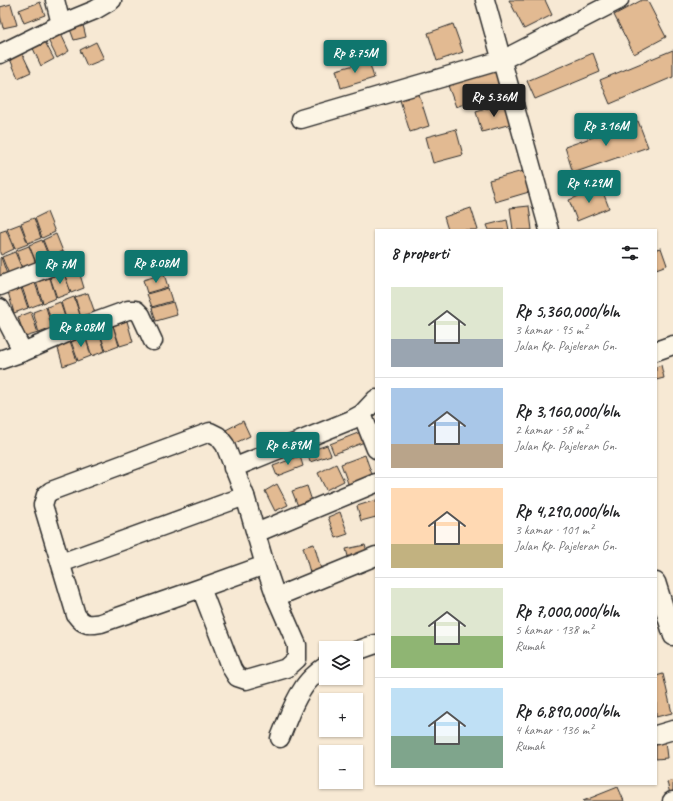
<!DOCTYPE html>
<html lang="id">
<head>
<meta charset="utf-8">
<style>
	:root { --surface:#fff; --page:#f2f2f2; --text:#202124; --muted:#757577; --line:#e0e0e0; --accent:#0f766e }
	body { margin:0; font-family:Caveat,sans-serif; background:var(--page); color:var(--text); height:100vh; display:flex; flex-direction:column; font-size:15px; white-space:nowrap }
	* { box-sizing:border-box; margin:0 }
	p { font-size:13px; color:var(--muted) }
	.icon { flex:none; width:22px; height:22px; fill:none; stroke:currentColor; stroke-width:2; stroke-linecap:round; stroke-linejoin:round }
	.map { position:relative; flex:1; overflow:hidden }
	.sheet { position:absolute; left:375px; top:229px; width:282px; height:556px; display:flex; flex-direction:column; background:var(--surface); border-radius:0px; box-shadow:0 1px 3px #0004 }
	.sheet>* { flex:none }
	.buttons { position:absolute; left:319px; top:641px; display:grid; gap:8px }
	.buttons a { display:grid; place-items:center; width:44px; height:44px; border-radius:0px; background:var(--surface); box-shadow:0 1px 3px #0004; font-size:20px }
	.price { position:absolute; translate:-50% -34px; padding:0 9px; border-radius:4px; background:var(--accent); color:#fff; font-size:13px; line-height:26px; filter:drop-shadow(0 1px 2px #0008) }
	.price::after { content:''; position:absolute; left:50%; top:24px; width:12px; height:9px; margin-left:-6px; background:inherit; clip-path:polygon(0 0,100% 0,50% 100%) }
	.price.active { background:#222; color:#fff }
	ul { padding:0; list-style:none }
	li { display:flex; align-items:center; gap:12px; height:100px; padding:0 16px }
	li+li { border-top:1px solid var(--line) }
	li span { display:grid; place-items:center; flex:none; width:112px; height:80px; border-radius:0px; color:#555 }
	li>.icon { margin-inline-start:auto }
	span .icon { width:48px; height:48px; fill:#fffc; stroke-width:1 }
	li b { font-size:17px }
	h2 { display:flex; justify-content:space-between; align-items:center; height:48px; padding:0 16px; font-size:17px }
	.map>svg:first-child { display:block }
	.building { fill:#e2ba92; stroke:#2b2b2b }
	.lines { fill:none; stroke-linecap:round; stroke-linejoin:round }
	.minor-casing { stroke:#2b2b2b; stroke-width:21 }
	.minor { stroke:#fcf5e5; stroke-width:18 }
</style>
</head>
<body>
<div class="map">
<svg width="673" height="801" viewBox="0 0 673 801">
	<rect width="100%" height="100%" fill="#f7e9d4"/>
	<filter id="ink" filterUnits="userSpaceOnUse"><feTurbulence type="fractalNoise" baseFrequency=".025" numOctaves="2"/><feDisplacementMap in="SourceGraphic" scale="8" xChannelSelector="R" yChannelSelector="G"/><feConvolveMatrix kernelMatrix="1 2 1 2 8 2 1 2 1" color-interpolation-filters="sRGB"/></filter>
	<g filter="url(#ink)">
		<g class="building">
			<path d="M509,0H545L552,15L524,29Z"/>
			<path d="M642,0H647L666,37L634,54L614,15Z"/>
			<path d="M40,2L45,15L24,23L19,10Z"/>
			<path d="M11,4L17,25L3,28L0,15V7Z"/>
			<path d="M453,24L463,52L437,61L428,33Z"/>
			<path d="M83,25L86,37L74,40L70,29Z"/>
			<path d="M60,32L69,51L57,58L47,38Z"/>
			<path d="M44,40L54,59L41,66L32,46Z"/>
			<path d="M96,42L104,59L87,66L80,50Z"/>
			<path d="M673,50V77L610,104L600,80Z"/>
			<path d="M22,53L31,72L18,78L10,59Z"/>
			<path d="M593,53L600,72L535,99L527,81Z"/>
			<path d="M369,61L374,78L341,88L336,70Z"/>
			<path d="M495,65L504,89L456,107L447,83Z"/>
			<path d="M418,91L429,126L410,132L399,97Z"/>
			<path d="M505,103L511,124L482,132L476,112Z"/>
			<path d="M638,121L648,147L573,173L565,147Z"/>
			<path d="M456,129L463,155L433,163L426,137Z"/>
			<path d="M523,171L529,192L495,202L489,180Z"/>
			<path d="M601,187L609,208L577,221L569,200Z"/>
			<path d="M529,206L532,230H513L510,208Z"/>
			<path d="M471,208L478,230H448L444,217Z"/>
			<path d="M47,212L55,232L42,238L35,218Z"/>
			<path d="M34,218L41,238L28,243L21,223Z"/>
			<path d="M507,220L509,230H489L487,225Z"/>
			<path d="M20,224L28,244L15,249L7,229Z"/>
			<path d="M6,230L14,249L1,255L0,253V232Z"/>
			<path d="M56,234L64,254L51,260L43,240Z"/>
			<path d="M42,240L50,260L37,265L29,245Z"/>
			<path d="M29,246L37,266L23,271L16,251Z"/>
			<path d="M661,248L667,265L656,269V249Z"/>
			<path d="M15,252L23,271L10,277L2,257Z"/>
			<path d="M1,257L8,277L0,281V258Z"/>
			<path d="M78,268L84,288L71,293L64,272Z"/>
			<path d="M64,273L70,293L57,298L50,277Z"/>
			<path d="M164,274L168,287L147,293L143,280Z"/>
			<path d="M50,278L56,298L43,303L36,282Z"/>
			<path d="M35,283L42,303L29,308L22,287Z"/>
			<path d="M21,288L28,308L14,313L8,292Z"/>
			<path d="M168,288L172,301L152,307L147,294Z"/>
			<path d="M88,293L95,313L81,318L75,297Z"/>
			<path d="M74,297L81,318L67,322L61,302Z"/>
			<path d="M60,302L67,323L53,327L47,307Z"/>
			<path d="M173,302L177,315L156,321L152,308Z"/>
			<path d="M46,307L52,328L39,333L33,312Z"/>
			<path d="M31,312L38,333L25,337L18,317Z"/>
			<path d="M127,321L133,342L120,346L113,326Z"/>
			<path d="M113,326L119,346L106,351L99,331Z"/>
			<path d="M99,331L105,351L92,356L85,336Z"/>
			<path d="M85,336L91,356L78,361L71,341Z"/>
			<path d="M70,341L77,361L63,366L57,345Z"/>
			<path d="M661,365L664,378L656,380V367Z"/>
			<path d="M243,421L250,436L231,445L224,431Z"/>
			<path d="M363,431L367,441L334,454L330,444Z"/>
			<path d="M327,445L331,455L310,462L307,452Z"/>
			<path d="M365,455L374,480L350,489L341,464Z"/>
			<path d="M300,456L303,466L277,476L273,466Z"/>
			<path d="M336,464L344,481L326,490L318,473Z"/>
			<path d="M277,484L288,505L275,511L265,491Z"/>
			<path d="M307,486L312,501L298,506L292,491Z"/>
			<path d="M376,500V517L361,521L357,506Z"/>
			<path d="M340,512L348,534L336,538L328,517Z"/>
			<path d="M314,544L322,573L311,576L303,547Z"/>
			<path d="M365,545L368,555L349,560L346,549Z"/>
			<path d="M663,674L672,713L656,717V676Z"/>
			<path d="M665,741L667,758L656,759V742Z"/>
			<path d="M673,780V793L670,794L667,782Z"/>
			<path d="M618,787L624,801H583Z"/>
		</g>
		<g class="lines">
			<g class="minor-casing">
				<g id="minor">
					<path d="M55,0L61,24"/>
					<path d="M485,0L549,230"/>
					<path d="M0,54L61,24L95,10L112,0"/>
					<path d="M301,119L502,60L619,0"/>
					<path d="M0,286L62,262"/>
					<path d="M0,308L23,352"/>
					<path d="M656,351L673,345"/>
					<path d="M0,360L23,352L76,329L128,310H136L141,315L153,341"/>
					<path d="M362,414L376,449"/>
					<path d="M233,468L351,420L362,414L376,399"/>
					<path d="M256,533L376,483"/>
					<path d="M61,563L245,496"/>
					<path d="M656,582L673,636"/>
					<path d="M201,588L232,669L237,677L246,680L287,668L297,659V645L276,597L265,565L245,496L225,445L218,436L210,432L51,491L46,495L43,505L76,615C84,626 89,625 101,623L201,588L265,565"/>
					<path d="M276,597L376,556"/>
					<path d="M356,651L376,644"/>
					<path d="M656,735L673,730"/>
					<path d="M280,738C287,722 292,704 302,690C307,681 318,671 326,666"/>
					<path d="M672,801H673"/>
				</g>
			</g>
			<use href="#minor" class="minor"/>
		</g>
	</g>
</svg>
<div class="buttons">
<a><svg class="icon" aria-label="layers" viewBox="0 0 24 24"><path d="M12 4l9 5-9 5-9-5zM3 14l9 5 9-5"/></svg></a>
<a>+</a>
<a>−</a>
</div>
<b class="price" style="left:355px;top:74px">Rp 8.75M</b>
<b class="price active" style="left:494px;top:118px">Rp 5.36M</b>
<b class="price" style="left:606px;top:147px">Rp 3.16M</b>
<b class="price" style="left:589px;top:204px">Rp 4.29M</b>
<b class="price" style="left:156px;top:284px">Rp 8.08M</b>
<b class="price" style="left:60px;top:285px">Rp 7M</b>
<b class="price" style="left:81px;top:348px">Rp 8.08M</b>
<b class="price" style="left:288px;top:466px">Rp 6.89M</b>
<section class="sheet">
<h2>8 properti<svg class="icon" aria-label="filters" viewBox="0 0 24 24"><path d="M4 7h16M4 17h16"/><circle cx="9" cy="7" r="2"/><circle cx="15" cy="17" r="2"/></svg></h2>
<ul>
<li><span style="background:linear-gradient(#dfe7d0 65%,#9aa5b1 0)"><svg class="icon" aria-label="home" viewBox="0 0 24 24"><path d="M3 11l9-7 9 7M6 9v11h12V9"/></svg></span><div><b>Rp 5,360,000/bln</b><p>3 kamar · 95 m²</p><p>Jalan Kp. Pajeleran Gn.</p></div></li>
<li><span style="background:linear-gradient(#a9c7e8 70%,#b9a48a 0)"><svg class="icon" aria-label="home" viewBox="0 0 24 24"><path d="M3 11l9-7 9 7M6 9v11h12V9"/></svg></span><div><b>Rp 3,160,000/bln</b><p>2 kamar · 58 m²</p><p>Jalan Kp. Pajeleran Gn.</p></div></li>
<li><span style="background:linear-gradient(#ffd9b3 70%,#c2b280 0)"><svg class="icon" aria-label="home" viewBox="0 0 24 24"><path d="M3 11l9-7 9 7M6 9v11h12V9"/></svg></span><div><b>Rp 4,290,000/bln</b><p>3 kamar · 101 m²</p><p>Jalan Kp. Pajeleran Gn.</p></div></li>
<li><span style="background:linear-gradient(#dfe7d0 60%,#8fb573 0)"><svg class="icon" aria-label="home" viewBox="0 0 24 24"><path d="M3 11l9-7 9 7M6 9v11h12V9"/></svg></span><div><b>Rp 7,000,000/bln</b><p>5 kamar · 138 m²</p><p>Rumah</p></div></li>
<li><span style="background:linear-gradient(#bfe0f5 60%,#7fa58c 0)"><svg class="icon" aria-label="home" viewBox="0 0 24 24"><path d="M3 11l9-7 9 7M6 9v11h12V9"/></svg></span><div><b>Rp 6,890,000/bln</b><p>4 kamar · 136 m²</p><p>Rumah</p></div></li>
</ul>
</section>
</div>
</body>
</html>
